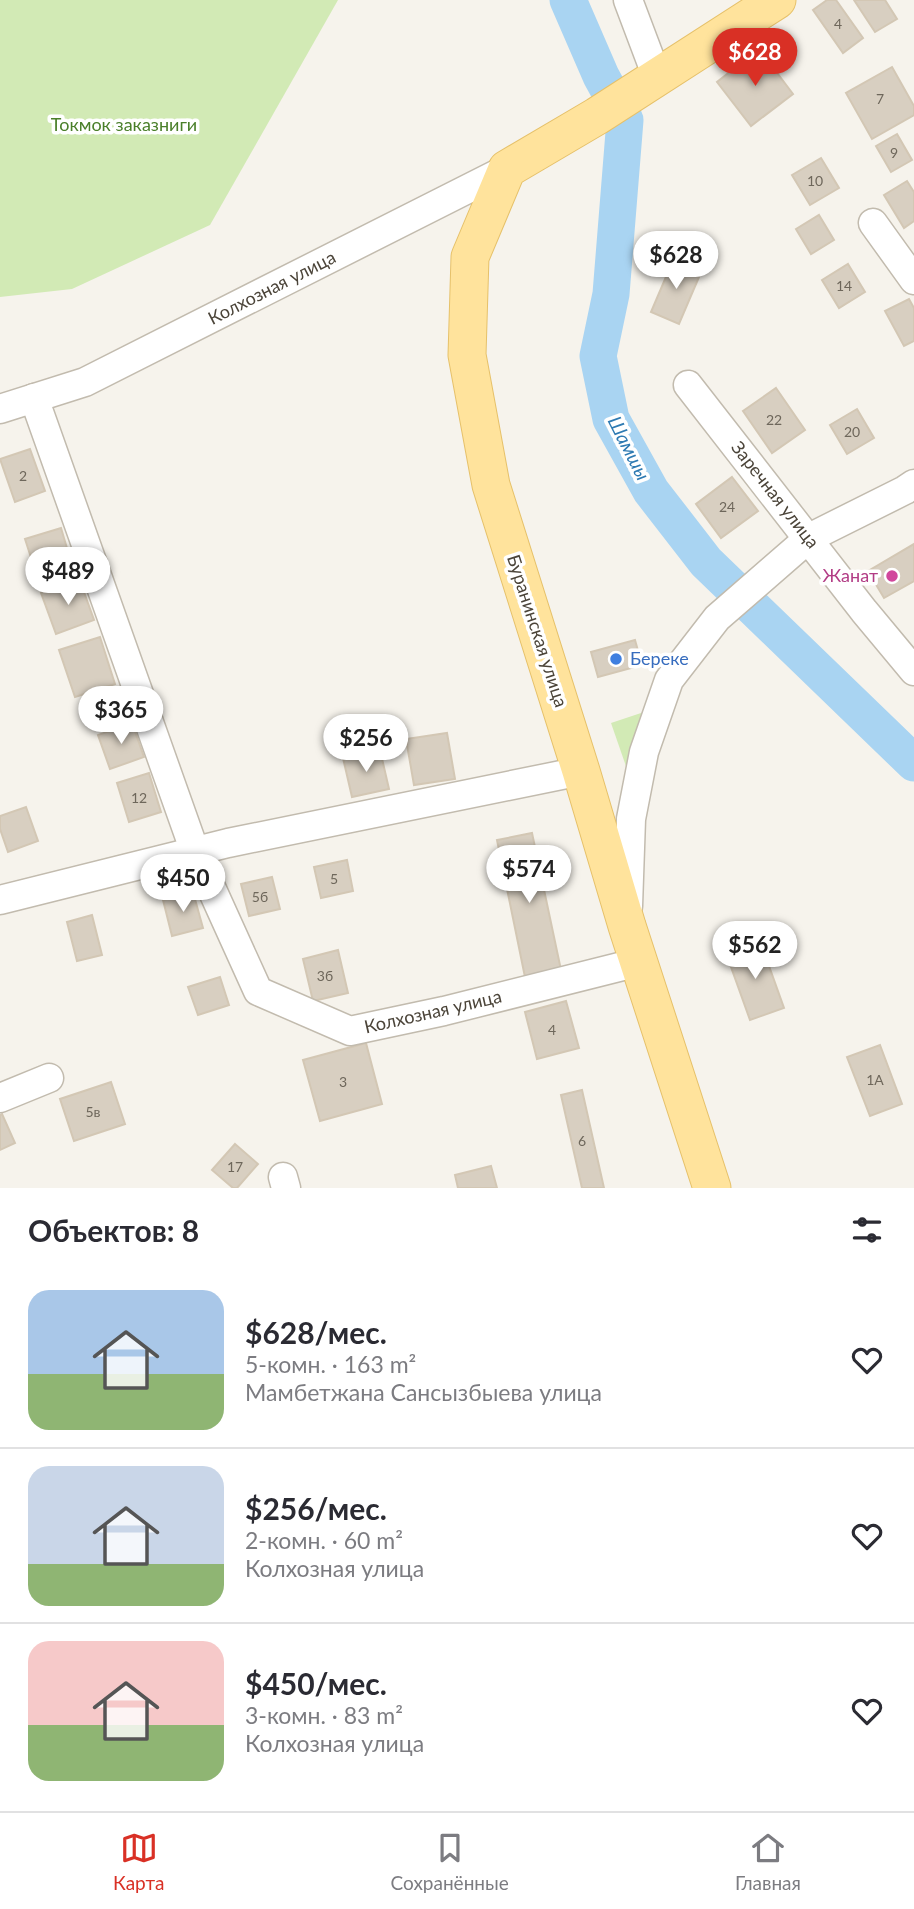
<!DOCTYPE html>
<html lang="ru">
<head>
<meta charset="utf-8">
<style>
	:root { --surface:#fff; --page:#f7f7f7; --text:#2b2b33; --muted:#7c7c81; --line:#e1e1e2; --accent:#d93025 }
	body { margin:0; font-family:Lato,sans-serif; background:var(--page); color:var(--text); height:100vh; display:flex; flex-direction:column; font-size:26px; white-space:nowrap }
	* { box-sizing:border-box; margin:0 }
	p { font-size:23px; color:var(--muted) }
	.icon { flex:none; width:38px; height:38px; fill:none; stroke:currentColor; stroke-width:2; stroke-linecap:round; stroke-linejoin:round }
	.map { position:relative; height:1188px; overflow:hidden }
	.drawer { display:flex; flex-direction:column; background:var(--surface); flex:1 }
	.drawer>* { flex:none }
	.price { position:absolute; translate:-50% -60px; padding:0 16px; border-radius:24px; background:#fff; color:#222; font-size:23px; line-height:46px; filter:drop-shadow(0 2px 4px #0008) }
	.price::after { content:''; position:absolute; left:50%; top:42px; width:21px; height:16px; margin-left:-10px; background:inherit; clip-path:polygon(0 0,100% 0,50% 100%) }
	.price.selected { background:var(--accent); color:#fff }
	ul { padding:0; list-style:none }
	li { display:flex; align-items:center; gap:21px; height:175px; padding:0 28px }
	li+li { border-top:2px solid var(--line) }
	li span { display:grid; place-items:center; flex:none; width:196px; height:140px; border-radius:21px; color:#555 }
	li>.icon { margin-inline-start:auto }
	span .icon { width:84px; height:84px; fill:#fffc; stroke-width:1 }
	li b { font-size:30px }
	h2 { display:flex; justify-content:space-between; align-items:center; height:84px; padding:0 28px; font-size:30px }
	.tab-bar { display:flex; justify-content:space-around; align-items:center; height:98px; border-top:2px solid var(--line); background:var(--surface); font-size:19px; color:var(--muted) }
	.tab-bar a { display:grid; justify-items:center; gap:4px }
	.tab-bar .selected { color:var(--accent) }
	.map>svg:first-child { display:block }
	.green { fill:#d2eab5 }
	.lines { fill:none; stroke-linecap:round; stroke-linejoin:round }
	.river { stroke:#a9d4f2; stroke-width:37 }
	.building { fill:#d8cfc1; stroke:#d3c7b4; stroke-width:2 }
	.minor-casing { stroke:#c2bbae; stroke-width:31 }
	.major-casing { stroke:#e6c16a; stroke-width:39 }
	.minor { stroke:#fff; stroke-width:28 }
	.major { stroke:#ffe39c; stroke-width:37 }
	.hotel-dot { fill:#d1479c; stroke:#fff; stroke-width:2.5 }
	.shop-dot { fill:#3f7fe0; stroke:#fff; stroke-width:2.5 }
	.labels { text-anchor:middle; stroke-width:7; stroke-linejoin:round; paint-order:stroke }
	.number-label { font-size:14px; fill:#6e675b }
	.park-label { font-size:18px; fill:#4a7f2a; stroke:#fff }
	.street-label { font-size:18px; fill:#4b4439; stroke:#fff }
	.hotel-label { font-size:18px; fill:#b23c85; stroke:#fff; text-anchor:end }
	.shop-label { font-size:18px; fill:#366cbe; stroke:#fff; text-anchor:start }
	.water-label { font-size:19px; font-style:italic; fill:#2e7ab2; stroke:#fff }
</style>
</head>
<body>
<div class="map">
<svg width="914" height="1188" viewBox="0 0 914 1188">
	<rect width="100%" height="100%" fill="#f6f3ec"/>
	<g class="green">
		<path d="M0,0H338L210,225L72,289L0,297Z"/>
		<path d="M647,711L628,772L611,723Z"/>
	</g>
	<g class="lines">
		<path class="river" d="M568,0L601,76L625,120L611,294L598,356L611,419L651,491L706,562L914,763"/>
	</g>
	<g class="building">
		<path d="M827,0H836L863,38L843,53L813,10Z"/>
		<path d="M854,0H885L897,19L875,32Z"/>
		<path d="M759,49L793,94L751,126L717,82Z"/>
		<path d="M892,67L914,106V115L872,139L846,93Z"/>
		<path d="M897,134L912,160L891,172L876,146Z"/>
		<path d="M821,158L839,188L810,205L792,175Z"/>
		<path d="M907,181L914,192V221L904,228L884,195Z"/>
		<path d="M819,215L834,240L811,254L796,229Z"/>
		<path d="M674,258L702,270L679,324L651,312Z"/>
		<path d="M848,264L865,292L839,308L822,280Z"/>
		<path d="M909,299L914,308V341L904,346L885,311Z"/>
		<path d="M776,388L805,430L772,453L743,411Z"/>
		<path d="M857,409L874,438L847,454L830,425Z"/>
		<path d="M30,449L45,491L15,502L0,459Z"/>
		<path d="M732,477L758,511L721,538L696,504Z"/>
		<path d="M61,528L72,565L37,576L25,539Z"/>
		<path d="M914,544V581L884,598L868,571Z"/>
		<path d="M80,581L94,620L56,634L41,593Z"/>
		<path d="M100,637L115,684L75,697L59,650Z"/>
		<path d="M635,640L642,665L598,677L591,652Z"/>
		<path d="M132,723L144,757L110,769L98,735Z"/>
		<path d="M447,733L455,779L414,785L406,739Z"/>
		<path d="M380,750L389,789L352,797L343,758Z"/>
		<path d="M149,773L161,812L129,822L117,783Z"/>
		<path d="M26,807L38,841L8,852L0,829V816Z"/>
		<path d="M532,833L561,970L525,977L497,840Z"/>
		<path d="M347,860L353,891L321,898L314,867Z"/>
		<path d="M272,877L280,909L249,916L241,884Z"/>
		<path d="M193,892L203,928L172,936L163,900Z"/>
		<path d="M92,915L102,955L77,961L67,922Z"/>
		<path d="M760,941L784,1008L750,1020L726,953Z"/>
		<path d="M338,950L348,993L313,1001L303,959Z"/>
		<path d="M220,977L229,1005L198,1015L188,987Z"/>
		<path d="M566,1001L579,1048L537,1059L525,1012Z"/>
		<path d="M366,1043L382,1104L320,1121L303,1060Z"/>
		<path d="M880,1045L902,1104L870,1116L847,1057Z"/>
		<path d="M111,1082L125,1124L74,1141L60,1099Z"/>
		<path d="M582,1090L604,1188H582L561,1095Z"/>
		<path d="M2,1114L15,1143L0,1150V1115Z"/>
		<path d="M235,1144L258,1164L237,1188H233L212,1170Z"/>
		<path d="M491,1166L497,1188H458L455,1175Z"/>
	</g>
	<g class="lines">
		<g class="minor-casing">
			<g id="minor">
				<path d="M628,0L657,77"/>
				<path d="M873,223L914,280"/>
				<path d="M688,385L864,611L914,671"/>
				<path d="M34,398L195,852L258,991L350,1031L444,1011L639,962"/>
				<path d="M0,409L85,382L507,169"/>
				<path d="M0,900L228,843L581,771"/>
				<path d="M628,906L631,819L644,752L669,680L717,618L809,538L905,490L914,484"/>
				<path d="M0,1098L49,1078"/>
				<path d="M283,1177L286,1188"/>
			</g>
		</g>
		<g class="major-casing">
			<path id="major" d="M712,1188L627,926L581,771L491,485L467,355L470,257L507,169L597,116L777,0"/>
		</g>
		<use href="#minor" class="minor"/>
		<use href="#major" class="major"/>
	</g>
	<circle class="hotel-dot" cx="892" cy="576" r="7"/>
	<circle class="shop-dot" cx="616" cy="659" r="7"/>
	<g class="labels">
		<g class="number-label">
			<text x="838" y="29">4</text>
			<text x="880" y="104">7</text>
			<text x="894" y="158">9</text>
			<text x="815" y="186">10</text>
			<text x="844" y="291">14</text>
			<text x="774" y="425">22</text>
			<text x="852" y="437">20</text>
			<text x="23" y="481">2</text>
			<text x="727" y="512">24</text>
			<text x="139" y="803">12</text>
			<text x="334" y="884">5</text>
			<text x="260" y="902">5б</text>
			<text x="325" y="981">3б</text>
			<text x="552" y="1035">4</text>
			<text x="875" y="1085">1А</text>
			<text x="343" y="1087">3</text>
			<text x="93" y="1117">5в</text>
			<text x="582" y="1146">6</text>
			<text x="235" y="1172">17</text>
		</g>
		<g class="park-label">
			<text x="124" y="131">Токмок заказниги</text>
		</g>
		<g class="street-label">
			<text transform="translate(272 288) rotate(-27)" y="6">Колхозная улица</text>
			<text transform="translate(775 495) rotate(52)" y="6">Заречная улица</text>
			<text transform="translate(537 631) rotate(72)" y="6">Буранинская улица</text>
			<text transform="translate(433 1012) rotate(-13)" y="6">Колхозная улица</text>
		</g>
		<g class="hotel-label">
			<text x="878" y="582">Жанат</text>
		</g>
		<g class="shop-label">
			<text x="630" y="665">Береке</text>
		</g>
		<g class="water-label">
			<text transform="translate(629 448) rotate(63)" y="7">Шамшы</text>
		</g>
	</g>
</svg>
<b class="price selected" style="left:755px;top:88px">$628</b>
<b class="price" style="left:676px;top:291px">$628</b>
<b class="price" style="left:68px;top:607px">$489</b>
<b class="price" style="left:121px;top:746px">$365</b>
<b class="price" style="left:366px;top:774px">$256</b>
<b class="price" style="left:529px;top:905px">$574</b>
<b class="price" style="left:183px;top:914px">$450</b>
<b class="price" style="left:755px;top:981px">$562</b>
</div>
<section class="drawer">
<h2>Объектов: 8<svg class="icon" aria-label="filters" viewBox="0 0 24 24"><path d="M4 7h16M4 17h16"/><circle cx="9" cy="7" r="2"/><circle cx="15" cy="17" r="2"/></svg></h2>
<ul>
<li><span style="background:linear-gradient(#a9c7e8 60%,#8fb573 0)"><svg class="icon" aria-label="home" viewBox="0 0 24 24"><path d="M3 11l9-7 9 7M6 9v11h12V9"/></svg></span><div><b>$628/мес.</b><p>5-комн. · 163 m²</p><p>Мамбетжана Сансызбыева улица</p></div><svg class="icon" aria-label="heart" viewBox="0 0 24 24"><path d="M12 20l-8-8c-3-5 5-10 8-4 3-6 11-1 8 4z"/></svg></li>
<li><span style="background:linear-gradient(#c9d6e8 70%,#8fb573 0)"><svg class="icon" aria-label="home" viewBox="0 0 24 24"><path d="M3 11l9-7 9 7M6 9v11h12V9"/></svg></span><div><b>$256/мес.</b><p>2-комн. · 60 m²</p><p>Колхозная улица</p></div><svg class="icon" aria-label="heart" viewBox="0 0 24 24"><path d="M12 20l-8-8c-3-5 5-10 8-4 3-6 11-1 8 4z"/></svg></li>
<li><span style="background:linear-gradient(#f6c9c9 60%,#8fb573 0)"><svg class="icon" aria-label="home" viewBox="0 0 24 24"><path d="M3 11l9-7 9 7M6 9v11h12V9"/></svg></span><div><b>$450/мес.</b><p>3-комн. · 83 m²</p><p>Колхозная улица</p></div><svg class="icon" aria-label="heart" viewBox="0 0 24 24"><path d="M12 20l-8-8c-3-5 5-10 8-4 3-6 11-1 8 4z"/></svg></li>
</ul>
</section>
<nav class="tab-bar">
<a class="selected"><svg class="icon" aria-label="map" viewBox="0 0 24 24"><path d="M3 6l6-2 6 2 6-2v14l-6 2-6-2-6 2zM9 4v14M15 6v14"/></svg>Карта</a>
<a><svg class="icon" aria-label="saved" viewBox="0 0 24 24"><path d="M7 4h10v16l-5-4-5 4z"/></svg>Сохранённые</a>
<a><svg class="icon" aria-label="home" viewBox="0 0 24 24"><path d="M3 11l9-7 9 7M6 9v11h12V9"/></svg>Главная</a>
</nav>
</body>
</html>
